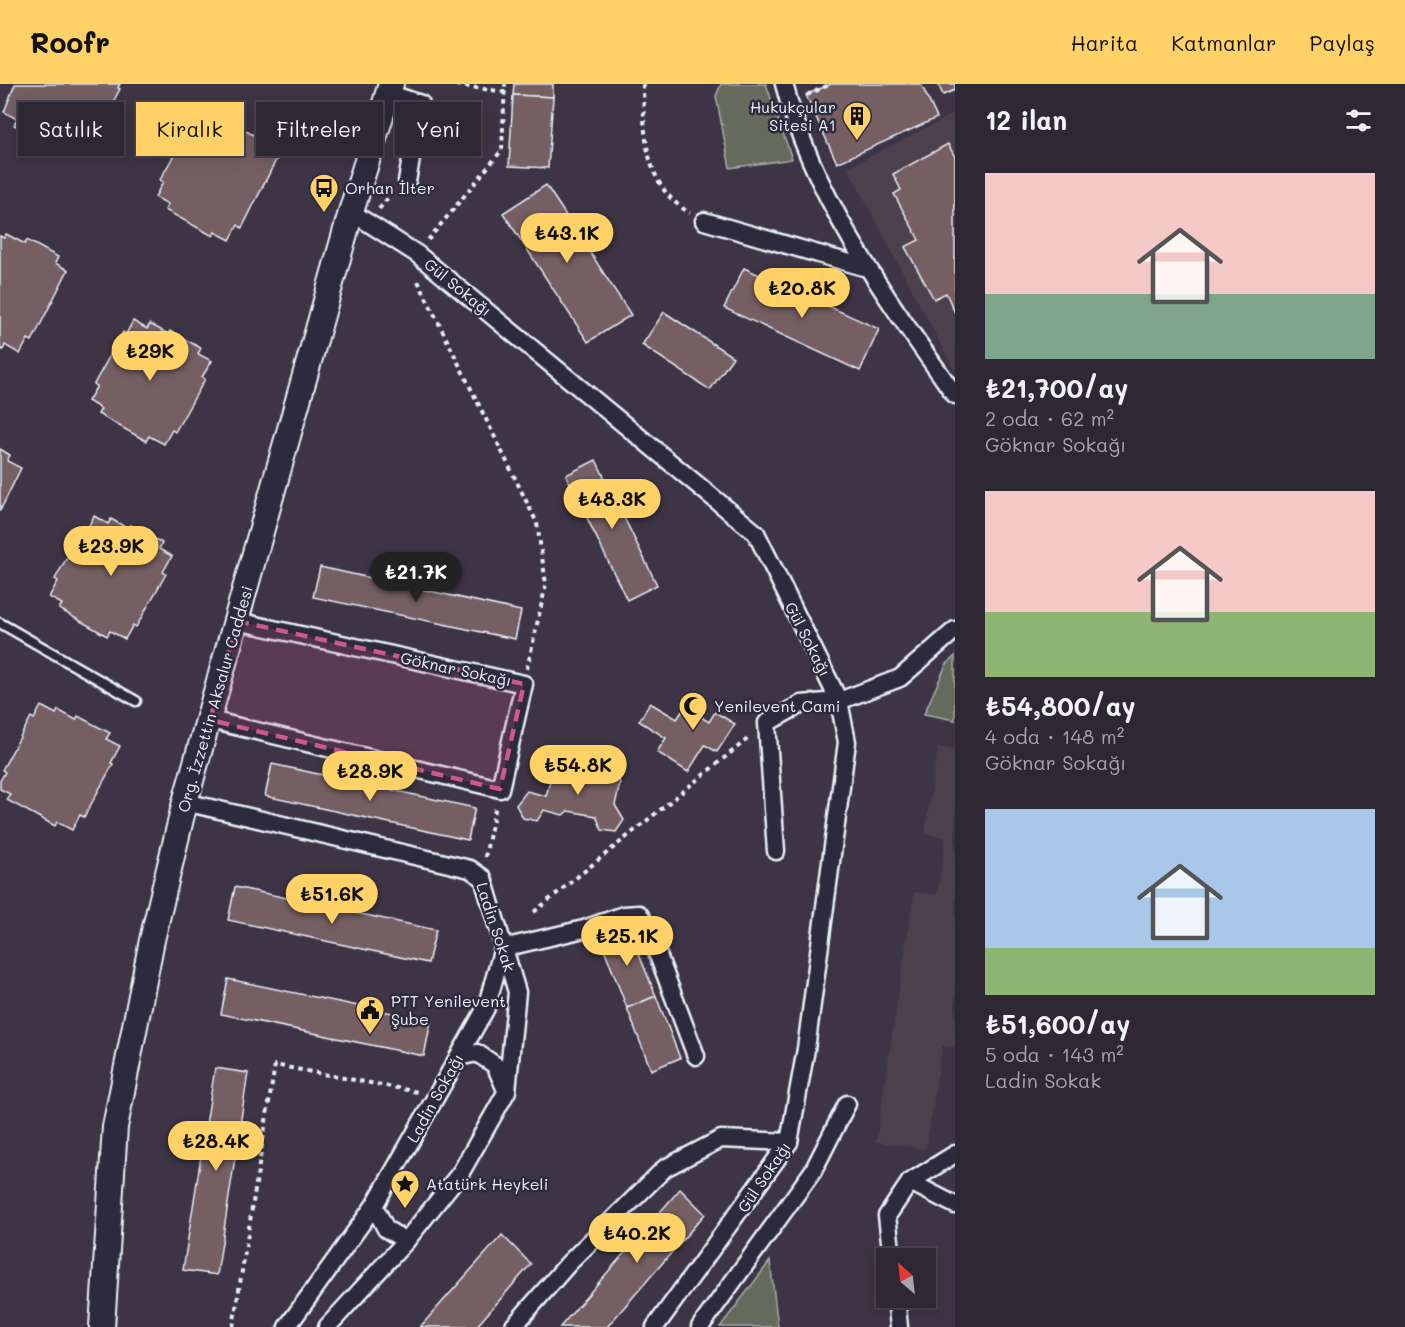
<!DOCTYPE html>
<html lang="tr">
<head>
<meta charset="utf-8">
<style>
	:root { --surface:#2e2734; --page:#362f3c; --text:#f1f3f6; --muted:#a7a5ac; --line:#49444f; --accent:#ffd166 }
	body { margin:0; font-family:Mali,sans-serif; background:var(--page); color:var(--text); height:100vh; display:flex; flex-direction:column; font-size:22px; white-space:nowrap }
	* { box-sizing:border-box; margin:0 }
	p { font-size:20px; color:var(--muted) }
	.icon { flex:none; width:33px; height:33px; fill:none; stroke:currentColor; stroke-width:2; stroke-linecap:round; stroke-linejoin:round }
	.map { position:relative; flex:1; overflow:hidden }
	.panel { display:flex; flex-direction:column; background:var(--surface); width:450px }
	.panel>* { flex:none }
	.top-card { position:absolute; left:18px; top:18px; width:570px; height:54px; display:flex; gap:12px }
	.needle { width:39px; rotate:332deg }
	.tools { position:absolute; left:876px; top:1164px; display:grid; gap:12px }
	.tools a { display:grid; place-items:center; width:60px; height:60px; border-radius:0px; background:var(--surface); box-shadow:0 3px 15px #0003,0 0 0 2px var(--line); font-size:30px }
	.price { position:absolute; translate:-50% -51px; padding:0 14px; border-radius:21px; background:var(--accent); color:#111; font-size:20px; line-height:39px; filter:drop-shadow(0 2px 3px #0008) }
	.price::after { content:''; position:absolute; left:50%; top:36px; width:18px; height:14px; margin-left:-9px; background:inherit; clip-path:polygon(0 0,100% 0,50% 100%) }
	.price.active { background:#222; color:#fff }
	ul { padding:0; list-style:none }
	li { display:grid; align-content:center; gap:12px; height:318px; padding:0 30px }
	li span { display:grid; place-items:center; height:186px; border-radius:0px; color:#555 }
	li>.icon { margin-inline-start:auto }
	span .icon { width:108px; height:108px; fill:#fffc; stroke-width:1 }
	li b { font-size:26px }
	h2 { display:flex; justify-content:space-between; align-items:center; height:72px; padding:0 30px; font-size:26px }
	.tag { padding:0 21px; border-radius:0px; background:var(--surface); box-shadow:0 3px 15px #0003,0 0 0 2px var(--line); font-size:21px; line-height:54px }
	.tag.active { background:var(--accent); color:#111 }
	header { display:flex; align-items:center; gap:36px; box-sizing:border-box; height:84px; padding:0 30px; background:var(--accent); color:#111 }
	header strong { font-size:28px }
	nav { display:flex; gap:33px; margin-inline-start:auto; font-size:21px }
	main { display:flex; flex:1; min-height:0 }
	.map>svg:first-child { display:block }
	.built { fill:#4e414e }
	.green { fill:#656a5c; stroke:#a6aeaa; stroke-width:1.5 }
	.building { fill:#755e63; stroke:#e8f1f8; stroke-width:1.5 }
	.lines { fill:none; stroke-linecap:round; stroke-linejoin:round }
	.service-casing { stroke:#e8f1f8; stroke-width:13 }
	.minor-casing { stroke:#e8f1f8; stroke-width:21 }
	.secondary-casing { stroke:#e8f1f8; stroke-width:28 }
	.path { stroke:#e8f1f8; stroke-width:4; stroke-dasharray:4.5 4.5; stroke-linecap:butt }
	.service { stroke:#2f2a3d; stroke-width:8 }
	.minor { stroke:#2f2a3d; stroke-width:16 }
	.secondary { stroke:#2f2a3d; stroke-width:24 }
	.marked { fill:#cd598a; fill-opacity:0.2; stroke:#cd598a; stroke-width:4.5; stroke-dasharray:12 8; stroke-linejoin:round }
	.labels { text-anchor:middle; stroke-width:5; stroke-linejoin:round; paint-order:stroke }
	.poi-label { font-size:16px; fill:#e8f1f8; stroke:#2f2a3d; text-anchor:start }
	.street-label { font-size:16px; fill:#e8f1f8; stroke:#2f2a3d }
</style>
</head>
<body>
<header>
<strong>Roofr</strong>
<nav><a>Harita</a><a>Katmanlar</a><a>Paylaş</a></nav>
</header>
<main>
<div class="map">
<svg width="955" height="1243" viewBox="0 0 955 1243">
	<rect width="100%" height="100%" fill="#3d3445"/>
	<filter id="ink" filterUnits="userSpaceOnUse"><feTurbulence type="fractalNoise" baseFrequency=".0167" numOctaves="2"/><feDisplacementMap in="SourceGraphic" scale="12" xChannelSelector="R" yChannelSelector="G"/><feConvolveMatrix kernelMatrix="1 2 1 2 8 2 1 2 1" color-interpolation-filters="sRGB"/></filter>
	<g filter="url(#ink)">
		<g class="built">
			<path d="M955,29V288L848,84Z"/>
			<path d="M938,663L955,666V963L942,962L926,1065L876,1058L914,808L937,811L946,753L925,750Z"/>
		</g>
		<g class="green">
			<path d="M721,0H766L792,75L730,84L716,12Z"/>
			<path d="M955,572V636L924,630L946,581Z"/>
			<path d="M770,1177L778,1243H720Z"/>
		</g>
		<g class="building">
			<path d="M15,0H120L118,4L120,5L91,59L87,57L79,71L64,63L62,67L14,41L17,35L4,28Z"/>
			<path d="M514,0H553V13L513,11Z"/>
			<path d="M831,0H921L937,34L837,79L806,11Z"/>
			<path d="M938,0H955V6L943,11Z"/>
			<path d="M513,11L553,13L548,84L509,82Z"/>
			<path d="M200,33L214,40L216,36L235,46L237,42L268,59L265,65L278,72L242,144L238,141L230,156L215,148L213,152L165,126L168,120L155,113L163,98L160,96L189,44L192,46Z"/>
			<path d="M948,60L955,73V229L946,209L934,215L905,163L919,156L894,110L901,106L893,90Z"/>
			<path d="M546,101L631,231L588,258L503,129Z"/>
			<path d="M6,150L25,160L27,156L58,173L55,179L68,186L32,257L28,255L20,270L5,261L3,266L0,264V152L4,154Z"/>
			<path d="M744,184L879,245L860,287L724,224Z"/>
			<path d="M664,228L733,273L710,306L642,261Z"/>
			<path d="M133,237L147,245L150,240L168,250L170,247L201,264L198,270L212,277L202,293L205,295L175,348L172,346L164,360L149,352L146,357L98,330L101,325L88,317L97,302L94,300L123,248L126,250Z"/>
			<path d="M0,365L10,371L7,377L21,384L0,427Z"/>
			<path d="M596,376L657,501L627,516L566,391Z"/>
			<path d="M94,432L108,440L111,435L129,445L131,441L162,459L159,465L172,472L163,488L166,490L136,543L133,541L125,555L110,547L107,552L59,525L62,520L49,513L58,497L55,495L84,443L87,445Z"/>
			<path d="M320,483L521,527L515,555L313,513Z"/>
			<path d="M650,619L677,635L685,623L709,638L715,628L735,640L717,668L705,661L688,688L657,668L666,654L639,637Z"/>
			<path d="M41,622L56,630L58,626L76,636L78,632L110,649L106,655L120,662L111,679L113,680L84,733L80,731L72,746L57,738L55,742L7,716L10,710L0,705V697L5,688L2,686L31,633L34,635Z"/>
			<path d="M596,678L612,681L620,699L615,721L624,736L616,748L602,746L596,732L568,727L563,731L544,726L537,737L523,734L516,721L527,707L546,712L554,682L583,690Z"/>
			<path d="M272,680L475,724L468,756L265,712Z"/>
			<path d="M235,803L436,846L428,879L228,836Z"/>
			<path d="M627,841L656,912L627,924L599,852Z"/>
			<path d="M228,895L431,937L424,972L221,930Z"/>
			<path d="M656,912L680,974L651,986L627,924Z"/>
			<path d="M215,984L248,989L217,1191L183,1186Z"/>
			<path d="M680,1105L705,1130L607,1243H560Z"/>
			<path d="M502,1151L531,1180L476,1243H420Z"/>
		</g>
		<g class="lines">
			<g class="service-casing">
				<path id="service" d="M0,539L136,617"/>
			</g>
			<g class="minor-casing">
				<g id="minor">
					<path d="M784,0C814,115 887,215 955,311"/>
					<path d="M388,9L421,20L407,97"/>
					<path d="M351,128L417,170L756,449L839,617L847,658L806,965L789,1058L655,1243"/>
					<path d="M704,137L867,184"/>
					<path d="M210,636L500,705L524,600L237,537"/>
					<path d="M185,718L470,785L483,794L517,908L507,1007L461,1088L406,1157L327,1243"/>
					<path d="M776,767L767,639L801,620L839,617L900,594L955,546"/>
					<path d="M503,864L584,845L624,831L639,830L647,842L696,972"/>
					<path d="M458,973L477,969L495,981L506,1006"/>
					<path d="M910,1098L955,1070"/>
					<path d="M374,1122L386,1145L406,1157"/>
					<path d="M892,1174L887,1132L910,1098L955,1121"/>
					<path d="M896,1214L899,1243"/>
					<path d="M287,1243L374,1122L486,924L503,864"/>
					<path d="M513,1243L568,1180L665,1084L721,1055L789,1058"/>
					<path d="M700,1243L813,1087L847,1020"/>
				</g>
			</g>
			<g class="secondary-casing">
				<path id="secondary" d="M102,1243L115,1043L152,856L185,718L351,128L391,0"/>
			</g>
			<g class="path">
				<path d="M643,0C644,49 643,102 690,129"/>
				<path d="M456,1L505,8"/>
				<path d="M807,11L831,0"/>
				<path d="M379,125L388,114"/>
				<path d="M428,156L502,66L505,0"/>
				<path d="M418,197L537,439L546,500L527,585"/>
				<path d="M485,773L496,721"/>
				<path d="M534,828L750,653"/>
				<path d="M233,1243L275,981L418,1008"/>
			</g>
			<use href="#service" class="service"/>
			<use href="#minor" class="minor"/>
			<use href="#secondary" class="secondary"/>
		</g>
	</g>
	<path class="marked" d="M237,537L524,600L500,705L210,636Z"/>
	<defs>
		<g id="building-pin" transform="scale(1.5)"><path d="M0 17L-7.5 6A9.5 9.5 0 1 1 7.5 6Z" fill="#ffd166" stroke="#2f2a3d"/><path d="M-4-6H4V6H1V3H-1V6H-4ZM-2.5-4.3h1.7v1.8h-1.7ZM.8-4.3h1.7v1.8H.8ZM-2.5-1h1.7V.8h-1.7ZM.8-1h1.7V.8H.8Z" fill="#111"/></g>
		<g id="bus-pin" transform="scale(1.5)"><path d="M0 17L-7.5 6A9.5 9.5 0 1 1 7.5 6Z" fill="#ffd166" stroke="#2f2a3d"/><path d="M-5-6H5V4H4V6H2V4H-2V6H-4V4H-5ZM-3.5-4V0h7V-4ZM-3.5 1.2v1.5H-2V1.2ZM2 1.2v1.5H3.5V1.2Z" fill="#111"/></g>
		<g id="mosque-pin" transform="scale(1.5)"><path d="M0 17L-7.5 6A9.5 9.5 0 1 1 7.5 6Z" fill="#ffd166" stroke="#2f2a3d"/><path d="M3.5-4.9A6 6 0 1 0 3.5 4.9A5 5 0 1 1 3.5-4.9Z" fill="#111"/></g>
		<g id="civic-pin" transform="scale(1.5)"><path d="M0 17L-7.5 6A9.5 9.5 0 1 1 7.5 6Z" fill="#ffd166" stroke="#2f2a3d"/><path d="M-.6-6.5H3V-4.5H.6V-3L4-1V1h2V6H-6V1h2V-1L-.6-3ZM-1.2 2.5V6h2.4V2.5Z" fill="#111"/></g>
		<g id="sight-pin" transform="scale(1.5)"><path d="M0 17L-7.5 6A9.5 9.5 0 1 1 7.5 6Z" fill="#ffd166" stroke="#2f2a3d"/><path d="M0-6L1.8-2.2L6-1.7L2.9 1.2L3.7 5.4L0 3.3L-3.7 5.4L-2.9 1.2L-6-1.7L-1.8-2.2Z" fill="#111"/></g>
	</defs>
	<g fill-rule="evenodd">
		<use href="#building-pin" x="857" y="32"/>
		<use href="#bus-pin" x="324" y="104"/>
		<use href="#mosque-pin" x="693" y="622"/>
		<use href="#civic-pin" x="370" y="926"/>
		<use href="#sight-pin" x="405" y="1100"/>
	</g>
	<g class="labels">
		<g class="poi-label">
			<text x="836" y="29" text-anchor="end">Hukukçular<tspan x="836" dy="18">Sitesi A1</tspan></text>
			<text x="345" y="110">Orhan İlter</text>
			<text x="714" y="628">Yenilevent Cami</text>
			<text x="391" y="923">PTT Yenilevent<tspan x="391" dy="18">Şube</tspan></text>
			<text x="426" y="1106">Atatürk Heykeli</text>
		</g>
		<g class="street-label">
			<text transform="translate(458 203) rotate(39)" y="6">Gül Sokağı</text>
			<text transform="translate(808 555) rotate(63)" y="6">Gül Sokağı</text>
			<text transform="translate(456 585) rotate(12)" y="6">Göknar Sokağı</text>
			<text transform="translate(215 615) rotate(-74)" y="6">Org. İzzettin Aksalur Caddesi</text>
			<text transform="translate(496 843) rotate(72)" y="6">Ladin Sokak</text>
			<text transform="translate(435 1014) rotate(-61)" y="6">Ladin Sokağı</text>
			<text transform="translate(764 1093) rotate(-56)" y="6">Gül Sokağı</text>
		</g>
	</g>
</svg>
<div class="tools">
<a><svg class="needle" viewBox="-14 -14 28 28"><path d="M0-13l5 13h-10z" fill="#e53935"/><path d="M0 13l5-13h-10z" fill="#a7a5ac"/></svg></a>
</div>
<b class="price" style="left:567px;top:180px">₺43.1K</b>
<b class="price" style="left:802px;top:235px">₺20.8K</b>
<b class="price" style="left:150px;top:298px">₺29K</b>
<b class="price" style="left:612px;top:446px">₺48.3K</b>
<b class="price" style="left:111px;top:493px">₺23.9K</b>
<b class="price active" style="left:416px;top:519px">₺21.7K</b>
<b class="price" style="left:578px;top:712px">₺54.8K</b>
<b class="price" style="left:370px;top:718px">₺28.9K</b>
<b class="price" style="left:332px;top:841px">₺51.6K</b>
<b class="price" style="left:627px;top:883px">₺25.1K</b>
<b class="price" style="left:216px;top:1088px">₺28.4K</b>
<b class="price" style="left:637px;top:1180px">₺40.2K</b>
<div class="top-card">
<a class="tag">Satılık</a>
<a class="tag active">Kiralık</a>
<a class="tag">Filtreler</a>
<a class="tag">Yeni</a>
</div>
</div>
<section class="panel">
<h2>12 ilan<svg class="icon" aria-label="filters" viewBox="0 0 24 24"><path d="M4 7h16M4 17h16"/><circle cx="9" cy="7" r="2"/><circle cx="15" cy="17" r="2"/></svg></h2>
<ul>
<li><span style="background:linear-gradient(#f6c9c9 65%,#7fa58c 0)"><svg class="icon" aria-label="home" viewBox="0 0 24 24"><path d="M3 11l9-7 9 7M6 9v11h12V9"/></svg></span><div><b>₺21,700/ay</b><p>2 oda · 62 m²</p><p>Göknar Sokağı</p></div></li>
<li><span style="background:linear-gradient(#f6c9c9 65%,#8fb573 0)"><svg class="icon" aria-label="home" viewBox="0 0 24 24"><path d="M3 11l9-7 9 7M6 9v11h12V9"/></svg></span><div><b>₺54,800/ay</b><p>4 oda · 148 m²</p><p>Göknar Sokağı</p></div></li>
<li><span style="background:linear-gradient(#a9c7e8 75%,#8fb573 0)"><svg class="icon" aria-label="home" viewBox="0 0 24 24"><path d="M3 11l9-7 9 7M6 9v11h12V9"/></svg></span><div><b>₺51,600/ay</b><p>5 oda · 143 m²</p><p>Ladin Sokak</p></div></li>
</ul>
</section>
</main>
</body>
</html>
